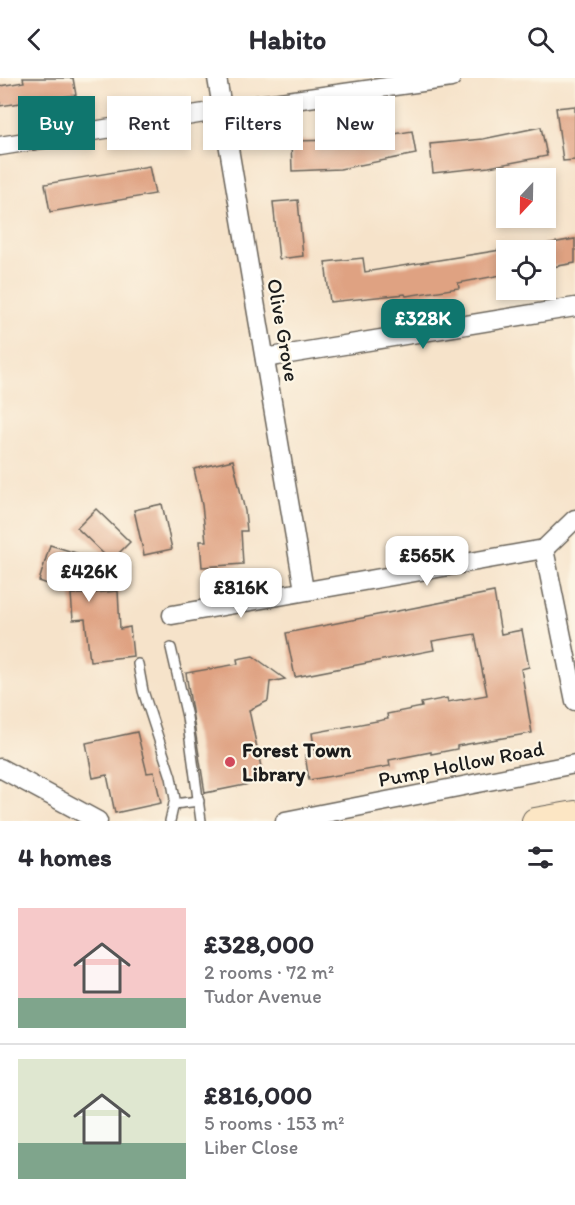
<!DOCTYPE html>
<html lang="en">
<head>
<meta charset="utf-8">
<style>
	:root { --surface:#fff; --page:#f7f7f7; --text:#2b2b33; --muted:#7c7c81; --line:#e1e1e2; --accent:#0f766e }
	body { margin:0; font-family:Itim,sans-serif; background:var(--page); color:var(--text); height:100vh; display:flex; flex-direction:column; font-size:22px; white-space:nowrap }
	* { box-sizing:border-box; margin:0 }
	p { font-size:20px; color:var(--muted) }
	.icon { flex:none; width:33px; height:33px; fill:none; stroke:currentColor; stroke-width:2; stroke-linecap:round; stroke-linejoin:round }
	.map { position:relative; height:743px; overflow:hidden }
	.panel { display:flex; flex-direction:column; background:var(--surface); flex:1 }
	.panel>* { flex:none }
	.hud { position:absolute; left:18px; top:18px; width:540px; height:54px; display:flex; gap:12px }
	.needle { width:39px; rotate:202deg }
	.controls { position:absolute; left:496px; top:90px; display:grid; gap:12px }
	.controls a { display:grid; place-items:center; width:60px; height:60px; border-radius:0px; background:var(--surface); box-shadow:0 3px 9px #0003; font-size:30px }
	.price { position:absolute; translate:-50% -51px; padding:0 14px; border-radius:12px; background:#fff; color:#222; font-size:20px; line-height:39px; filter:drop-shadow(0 2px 3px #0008) }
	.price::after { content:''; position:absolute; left:50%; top:36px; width:18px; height:14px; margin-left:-9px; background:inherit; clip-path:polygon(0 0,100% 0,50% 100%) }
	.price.active { background:var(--accent); color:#fff }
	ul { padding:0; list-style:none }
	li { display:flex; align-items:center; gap:18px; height:150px; padding:0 18px }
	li+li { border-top:2px solid var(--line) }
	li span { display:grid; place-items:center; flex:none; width:168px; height:120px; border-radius:0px; color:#555 }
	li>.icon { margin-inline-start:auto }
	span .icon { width:72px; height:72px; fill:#fffc; stroke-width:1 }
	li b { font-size:26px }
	h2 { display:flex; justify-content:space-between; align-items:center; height:72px; padding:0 18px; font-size:26px }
	.tag { padding:0 21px; border-radius:0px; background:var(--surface); box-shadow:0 3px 9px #0003; font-size:21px; line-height:54px }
	.tag.active { background:var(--accent); color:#fff }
	header { display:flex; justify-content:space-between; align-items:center; height:78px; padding:0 18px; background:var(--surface); font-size:27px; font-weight:800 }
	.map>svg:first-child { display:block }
	.building { fill:#dfa282 }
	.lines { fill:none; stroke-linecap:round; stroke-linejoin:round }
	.service-casing { stroke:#686259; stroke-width:12 }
	.minor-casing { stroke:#686259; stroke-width:21 }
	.secondary-casing { stroke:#686259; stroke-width:28 }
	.service { stroke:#fff; stroke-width:9 }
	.minor { stroke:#fff; stroke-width:18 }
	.secondary { stroke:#fce6c4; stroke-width:26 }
	.poi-dot { fill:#d1495b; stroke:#fcf5e5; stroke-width:2 }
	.labels { text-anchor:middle; stroke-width:4.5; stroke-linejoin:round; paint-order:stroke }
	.street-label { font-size:21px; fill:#1c1c1c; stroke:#fcf5e5 }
	.poi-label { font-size:21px; font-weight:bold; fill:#1c1c1c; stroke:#fcf5e5; text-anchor:start }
</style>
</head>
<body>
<header><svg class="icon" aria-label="back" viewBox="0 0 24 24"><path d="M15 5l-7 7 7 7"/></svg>Habito<svg class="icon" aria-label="search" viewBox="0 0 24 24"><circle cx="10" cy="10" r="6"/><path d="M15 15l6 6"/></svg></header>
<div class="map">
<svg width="575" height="743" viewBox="0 0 575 743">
	<rect width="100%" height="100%" fill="#fcf5e5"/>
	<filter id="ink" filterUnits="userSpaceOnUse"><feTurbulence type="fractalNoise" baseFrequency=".0167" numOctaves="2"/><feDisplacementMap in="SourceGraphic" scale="12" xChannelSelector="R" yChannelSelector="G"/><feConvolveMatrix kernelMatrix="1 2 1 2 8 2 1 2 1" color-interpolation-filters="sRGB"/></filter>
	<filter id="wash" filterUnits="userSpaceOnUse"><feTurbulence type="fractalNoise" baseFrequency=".008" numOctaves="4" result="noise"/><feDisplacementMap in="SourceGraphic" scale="24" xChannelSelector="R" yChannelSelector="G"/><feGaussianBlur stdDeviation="1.35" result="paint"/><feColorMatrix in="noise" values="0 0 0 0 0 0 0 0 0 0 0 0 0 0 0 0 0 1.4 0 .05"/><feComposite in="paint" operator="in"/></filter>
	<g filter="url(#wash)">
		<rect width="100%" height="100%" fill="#f6e3ca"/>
		<g id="blocks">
			<g class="building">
				<path d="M23,0H73L76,17L0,28V8L24,4Z"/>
				<path d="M575,28V82L563,83L556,30Z"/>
				<path d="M541,49L547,78L489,89L433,95L430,66L483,61Z"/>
				<path d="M412,53L416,76L340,91L292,93L291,63L339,62V65Z"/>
				<path d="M149,88L155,116L50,134L45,106Z"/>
				<path d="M298,122L303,178L279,181L273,124Z"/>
				<path d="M575,161V185L546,190V166Z"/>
				<path d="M507,171V196L458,205L459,210L406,218L405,216L330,224L325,184L363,180L365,194Z"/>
				<path d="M233,382L245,433L247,453H241L243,486L202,489L200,463H206L202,427L194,391Z"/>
				<path d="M162,426L172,471L144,477L134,432Z"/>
				<path d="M96,431L130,464L111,483L77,450Z"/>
				<path d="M50,467L109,485L79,516L118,513L120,551L130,549L133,578L90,583L85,541L73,542L71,516H77L39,503Z"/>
				<path d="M494,514L501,556L522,552L529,589L521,591L532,655L457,668V671L431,676V674L389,682L390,688L309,702L305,677L315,675L312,655L388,641L387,636L422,629L421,625L447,620L448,624L487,617L475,556L432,563L434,572L295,599L286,555Z"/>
				<path d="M253,578L285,601L270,604L268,623L249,632L264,703L205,715L186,595L238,586L237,581Z"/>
				<path d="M137,654L147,695L154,694L161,725L115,735L107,697L93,700L86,665Z"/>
			</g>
		</g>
	</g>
	<g filter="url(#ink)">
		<use href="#blocks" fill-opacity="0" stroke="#686259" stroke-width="1.5"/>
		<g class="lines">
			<g class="service-casing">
				<g id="service">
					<path d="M171,570L187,639L201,743"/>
					<path d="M138,586L143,613L171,699L175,721L170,743"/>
					<path d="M174,726L199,723"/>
				</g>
			</g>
			<g class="minor-casing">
				<g id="minor">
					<path d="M217,0L304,512"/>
					<path d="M0,68L223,32L451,0"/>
					<path d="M265,280L575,229"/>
					<path d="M544,471L575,623"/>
					<path d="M544,471L575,441"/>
					<path d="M172,537L544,471"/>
					<path d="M0,690L98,743"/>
					<path d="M285,743L575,686"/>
				</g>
			</g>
			<g class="secondary-casing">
				<path id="secondary" d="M535,743L575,736"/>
			</g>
			<use href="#service" class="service"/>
			<use href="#minor" class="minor"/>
			<use href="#secondary" class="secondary"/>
		</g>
	</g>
	<circle class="poi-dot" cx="230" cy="684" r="6"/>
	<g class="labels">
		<g class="street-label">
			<text transform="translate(283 252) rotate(80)" y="7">Olive Grove</text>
			<text transform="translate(461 686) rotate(-11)" y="7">Pump Hollow Road</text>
		</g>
		<g class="poi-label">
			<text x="242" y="679">Forest Town<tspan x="242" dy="24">Library</tspan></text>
		</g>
	</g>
</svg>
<div class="controls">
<a><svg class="needle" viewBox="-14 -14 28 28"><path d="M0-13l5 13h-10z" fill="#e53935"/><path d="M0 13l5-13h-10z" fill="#7c7c81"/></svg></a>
<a><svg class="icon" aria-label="locate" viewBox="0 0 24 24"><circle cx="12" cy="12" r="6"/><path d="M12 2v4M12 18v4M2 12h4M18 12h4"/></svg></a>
</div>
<b class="price active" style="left:423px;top:272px">£328K</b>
<b class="price" style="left:427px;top:509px">£565K</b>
<b class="price" style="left:89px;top:525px">£426K</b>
<b class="price" style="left:241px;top:541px">£816K</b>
<div class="hud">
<a class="tag active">Buy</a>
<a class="tag">Rent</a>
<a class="tag">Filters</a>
<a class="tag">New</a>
</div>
</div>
<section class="panel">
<h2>4 homes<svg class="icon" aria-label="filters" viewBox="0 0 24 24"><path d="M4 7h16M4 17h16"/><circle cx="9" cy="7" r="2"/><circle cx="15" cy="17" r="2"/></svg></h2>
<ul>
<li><span style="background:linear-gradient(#f6c9c9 75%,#7fa58c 0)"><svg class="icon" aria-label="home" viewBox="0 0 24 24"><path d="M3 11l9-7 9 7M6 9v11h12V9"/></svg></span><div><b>£328,000</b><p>2 rooms · 72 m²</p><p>Tudor Avenue</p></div></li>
<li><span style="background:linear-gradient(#dfe7d0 70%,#7fa58c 0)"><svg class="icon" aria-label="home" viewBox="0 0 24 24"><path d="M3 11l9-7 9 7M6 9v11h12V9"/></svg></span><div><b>£816,000</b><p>5 rooms · 153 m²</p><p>Liber Close</p></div></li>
</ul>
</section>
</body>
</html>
